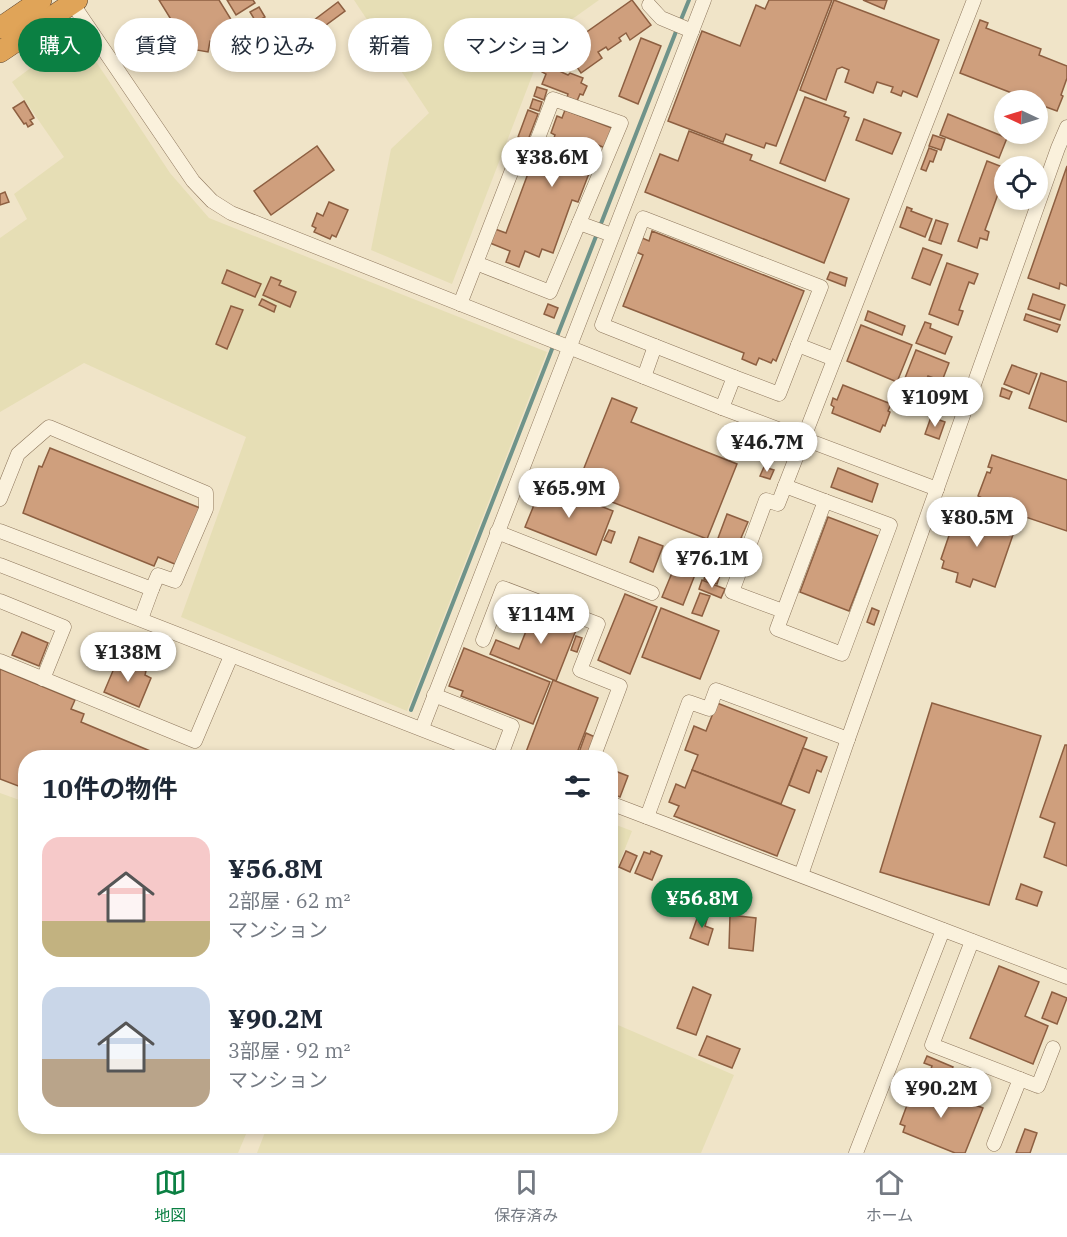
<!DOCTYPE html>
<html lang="ja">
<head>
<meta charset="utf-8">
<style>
	:root { --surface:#fff; --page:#f6f6f7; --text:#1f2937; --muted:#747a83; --line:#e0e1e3; --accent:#0b8043 }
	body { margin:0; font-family:"IBM Plex Serif","Noto Sans JP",serif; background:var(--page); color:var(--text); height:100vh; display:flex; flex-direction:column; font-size:22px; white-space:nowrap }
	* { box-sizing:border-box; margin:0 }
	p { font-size:20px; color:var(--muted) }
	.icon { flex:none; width:33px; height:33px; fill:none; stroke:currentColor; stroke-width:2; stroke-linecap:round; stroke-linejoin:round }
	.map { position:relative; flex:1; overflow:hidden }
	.side { position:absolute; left:18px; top:750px; width:600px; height:384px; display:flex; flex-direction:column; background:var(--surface); border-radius:24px; box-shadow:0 3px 9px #0003 }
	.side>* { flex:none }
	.top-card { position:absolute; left:18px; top:18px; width:600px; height:54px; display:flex; gap:12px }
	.needle { width:39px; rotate:274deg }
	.controls { position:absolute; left:994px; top:90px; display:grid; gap:12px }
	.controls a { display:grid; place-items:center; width:54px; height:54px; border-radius:50%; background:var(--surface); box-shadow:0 3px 9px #0003; font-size:30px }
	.price { position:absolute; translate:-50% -51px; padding:0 14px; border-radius:21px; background:#fff; color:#222; font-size:20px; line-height:39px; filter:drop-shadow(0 2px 3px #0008) }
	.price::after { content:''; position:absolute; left:50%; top:36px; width:18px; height:14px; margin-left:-9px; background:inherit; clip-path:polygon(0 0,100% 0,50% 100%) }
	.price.selected { background:var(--accent); color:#fff }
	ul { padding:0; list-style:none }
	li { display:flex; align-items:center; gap:18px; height:150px; padding:0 24px }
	li span { display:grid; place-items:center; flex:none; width:168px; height:120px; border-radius:18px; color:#555 }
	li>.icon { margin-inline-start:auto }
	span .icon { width:72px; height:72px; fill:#fffc; stroke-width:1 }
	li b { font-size:26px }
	h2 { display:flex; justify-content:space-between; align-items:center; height:72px; padding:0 24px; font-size:26px }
	.pill { padding:0 21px; border-radius:27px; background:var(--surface); box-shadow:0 3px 9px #0003; font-size:21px; line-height:54px }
	.pill.selected { background:var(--accent); color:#fff }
	.menu { display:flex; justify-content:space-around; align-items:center; height:84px; border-top:2px solid var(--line); background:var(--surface); font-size:16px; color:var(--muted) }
	.menu a { display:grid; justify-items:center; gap:3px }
	.menu .selected { color:var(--accent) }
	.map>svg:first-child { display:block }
	.farmland { fill:#e6deb5 }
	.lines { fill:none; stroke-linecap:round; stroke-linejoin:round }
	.stream { stroke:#6f938a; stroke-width:4 }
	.building { fill:#cf9f7d; stroke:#8d5f41; stroke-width:1.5 }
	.minor-casing { stroke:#8d765c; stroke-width:15 }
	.highway-casing { stroke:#5b4430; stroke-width:22 }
	.minor { stroke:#faf1dc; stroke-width:14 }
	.highway { stroke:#e0a458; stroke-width:21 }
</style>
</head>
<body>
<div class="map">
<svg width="1067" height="1153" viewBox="0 0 1067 1153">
	<rect width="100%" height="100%" fill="#f0e4c8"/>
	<g class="farmland">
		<path d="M354,0H599L547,37L452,284L371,250L391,149L429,113Z"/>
		<path d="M77,33L170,173L209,218L547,352L407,711L181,617L246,437L84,363L0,412V238L27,219L14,194L64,157L12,82Z"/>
		<path d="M0,793L25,802L26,1126L249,1127L238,1153H0Z"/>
		<path d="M611,823L632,831L611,884L610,823Z"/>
		<path d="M611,1022L734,1075L701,1153H257L267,1127L610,1126Z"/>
	</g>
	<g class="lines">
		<g class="stream">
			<path d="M680,22L689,0"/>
			<path d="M411,710L677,29"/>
		</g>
	</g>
	<g class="building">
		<path d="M159,0H219L232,21L223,27L220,42L210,41L208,52L168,45L172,21Z"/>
		<path d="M227,0H253L255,3L236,15Z"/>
		<path d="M632,0L651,25L630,40L626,33L619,38L621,41L608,50L606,47L598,52L602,58L581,73L564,48Z"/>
		<path d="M769,0H832L776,146L766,143L764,148L726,134L723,142L668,121L702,31L740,46L756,5L765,9Z"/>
		<path d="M834,0L939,40L917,97L903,91L901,96L891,92L893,87L877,82L873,93L845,82L849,70L842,67L837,69L826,100L800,90Z"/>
		<path d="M863,0H887L884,9Z"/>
		<path d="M338,2L345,11L303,42L297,33Z"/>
		<path d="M259,7L265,17L256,22L250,12Z"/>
		<path d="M980,20L988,23L986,28L1041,49L1039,55L1067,66V78L1061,95L1063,96L1057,111L1038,104V100H1030L960,73Z"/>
		<path d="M641,38L661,46L638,104L619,96Z"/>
		<path d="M547,59L562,65L559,71L568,75L570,73L583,78L581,83L587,86L583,95L580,94L577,101L567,97L568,94L542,84L546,74L542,72Z"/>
		<path d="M537,87L547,90L544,100L534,96Z"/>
		<path d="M805,97L846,112L844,116L849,118L825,181L780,163Z"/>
		<path d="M533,99L542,102L539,111L530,108Z"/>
		<path d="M24,101L34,118L30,120L33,124L28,127L26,123L24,124L13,108Z"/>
		<path d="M528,110L538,114L528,140L518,137Z"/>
		<path d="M565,110L612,128L605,148L598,145L594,155L580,152L578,158L593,163L578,202L572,200L553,253L542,249L539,257L525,251L519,267L506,262L510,251L490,243L495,229L506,233L533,160L545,164L555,135L551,133L557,116L562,118Z"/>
		<path d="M948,114L1007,138L999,158L940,135Z"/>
		<path d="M864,119L901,133L892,154L856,140Z"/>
		<path d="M689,131L752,155L750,160L849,199L824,263L645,192L660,154L678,161Z"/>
		<path d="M933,135L945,139L941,150L929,146Z"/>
		<path d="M317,146L334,170L271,215L254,191Z"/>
		<path d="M929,148L937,151L933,162L930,161L926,171L921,169Z"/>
		<path d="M987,161L1005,168V184L1002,183L985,230L989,232L987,240L980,238L977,248L958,241Z"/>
		<path d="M1067,166V286L1060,283L1059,289L1028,278Z"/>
		<path d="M5,192L9,202L0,205V194Z"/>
		<path d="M329,202L348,210L336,237L332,235L330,239L314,232L316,228L312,226L317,213L323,216Z"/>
		<path d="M907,207L912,209L911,211L932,219L925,237L900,227Z"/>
		<path d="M936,220L948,224L941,244L929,240Z"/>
		<path d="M652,231L804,291L776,361L773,359L771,363L759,358L756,365L742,359L744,353L623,306L643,255L634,251L640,237L649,241Z"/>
		<path d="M923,248L942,255L930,285L912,278Z"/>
		<path d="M947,263L978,274L974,284L969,282L959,310L963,311L958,325L929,314Z"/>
		<path d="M227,270L261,284L255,297L222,283Z"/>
		<path d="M830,272L847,278L845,286L827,279Z"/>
		<path d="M271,277L281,281L279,285L296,292L290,307L263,295Z"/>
		<path d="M1033,294L1065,305L1060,320L1028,309Z"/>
		<path d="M262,299L276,306L274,312L259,305Z"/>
		<path d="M548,304L558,308L554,318L544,314Z"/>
		<path d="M231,306L243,310L227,349L216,344Z"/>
		<path d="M868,311L905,326L902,335L865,320Z"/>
		<path d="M1026,314L1060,325L1057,332L1024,320Z"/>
		<path d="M925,322L931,324L930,328L952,337L945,354L916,343Z"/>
		<path d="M861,325L912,345L897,382L847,361Z"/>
		<path d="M916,350L949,363L942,381L928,376L926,381L921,380L911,407L896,401Z"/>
		<path d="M1012,365L1037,374L1029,394L1004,384Z"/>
		<path d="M1041,373L1067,382V422L1029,408Z"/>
		<path d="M843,385L891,404L888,411L890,412L885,426L883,425L880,432L832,413L834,407L831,405L833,398L837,400Z"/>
		<path d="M1002,388L1012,392L1009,399L1000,396Z"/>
		<path d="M612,398L637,408L631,422L737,464L707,539L576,488Z"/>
		<path d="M931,417L945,422L939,439L925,434Z"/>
		<path d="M50,448L200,508L177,565L158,557L154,566L23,513L39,466L42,467Z"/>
		<path d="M992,455L1067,480V531L981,502L982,498L978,496L987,472L990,473L992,468L988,467Z"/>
		<path d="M764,467L774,470L770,479L760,476Z"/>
		<path d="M838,468L878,484L872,502L831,487Z"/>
		<path d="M543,483L613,511L596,555L525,527Z"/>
		<path d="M962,508L1016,526L995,587L973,579L970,587L956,582L958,573L942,568L944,561L941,559L954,521L958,522Z"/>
		<path d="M727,514L748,522L741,538L747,540L745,547L739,545L731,565L711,557Z"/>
		<path d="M828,517L878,536L849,611L800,592Z"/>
		<path d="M609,530L615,532L611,543L604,540Z"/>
		<path d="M639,537L663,546L653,572L630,562Z"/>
		<path d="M686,539L706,547L683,605L662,597Z"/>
		<path d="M711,559L724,564L717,584L704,579Z"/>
		<path d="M702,580L725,589L721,598L699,589Z"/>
		<path d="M700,593L710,596L702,616L692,613Z"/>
		<path d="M625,594L657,607L630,674L598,660Z"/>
		<path d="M535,608L578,625L556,681L490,654L496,640L519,649Z"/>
		<path d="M661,608L719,631L700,679L642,657Z"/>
		<path d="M872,608L879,611L874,625L867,622Z"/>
		<path d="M22,632L48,643L39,666L12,655Z"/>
		<path d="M576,636L582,638L577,652L571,650Z"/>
		<path d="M464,648L550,682L533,724L461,696L463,691L449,686Z"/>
		<path d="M118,659L146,671L145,675L151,678L139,707L104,692Z"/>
		<path d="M0,669L75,700L71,709L84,714L81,722L167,758H26V789L0,779Z"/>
		<path d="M553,680L598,698L575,758H540L526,752Z"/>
		<path d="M717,703L807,738L781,804L692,770L698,755L685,750L694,726L706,731Z"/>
		<path d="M932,703L1041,736L989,905L880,872Z"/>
		<path d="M586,733L595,737L587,758H577Z"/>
		<path d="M1065,745H1067V866L1044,857L1055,823L1040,817Z"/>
		<path d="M803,748L827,757L821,772L817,770L809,793L789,785Z"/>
		<path d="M610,769L628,776L620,797L610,793Z"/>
		<path d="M692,770L795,810L777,856L674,816L679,806L669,802L676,784L685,788Z"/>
		<path d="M626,851L637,856L630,872L619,867Z"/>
		<path d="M651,851L662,856L652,880L635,873L644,852L650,854Z"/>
		<path d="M1021,884L1042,892L1037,906L1016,899Z"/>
		<path d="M700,910L706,912L705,915L708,916L705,926L713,929L708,945L690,938Z"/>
		<path d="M730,915L756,918L753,951L729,948Z"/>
		<path d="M999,966L1039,982L1025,1016L1048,1026L1033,1064L970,1038Z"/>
		<path d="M693,987L711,995L696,1035L677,1028Z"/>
		<path d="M1052,992L1067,998L1057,1024L1042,1018Z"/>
		<path d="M707,1036L740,1049L732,1068L699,1055Z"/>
		<path d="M927,1056L953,1067L948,1079L930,1072L932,1066L924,1063Z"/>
		<path d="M922,1084L983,1108L965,1153H955L903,1132L905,1126L900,1124L913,1089L919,1091Z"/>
		<path d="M1025,1129L1037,1133L1030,1153H1016Z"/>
	</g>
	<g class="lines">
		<g class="minor-casing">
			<g id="minor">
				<path d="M70,0L193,181L212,201L231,213L722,408L937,489"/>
				<path d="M649,5L661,18L692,31"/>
				<path d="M579,223L612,235"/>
				<path d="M460,304L476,263L550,292L621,123L553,99L533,151L521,147L476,263"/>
				<path d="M655,346L602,325L643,218L821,287L798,345"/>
				<path d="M644,377L655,346L734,377L722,408"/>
				<path d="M734,377L779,394L798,345L834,359"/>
				<path d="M0,499L18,454L49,427L206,493V509L175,581L158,575L152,589"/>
				<path d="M825,501L785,486L974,0"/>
				<path d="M825,501L890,525L842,654L777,629Z"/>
				<path d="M0,531L152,589L141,619"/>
				<path d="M497,532L652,593"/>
				<path d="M0,565L495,758"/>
				<path d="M0,601L64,627L43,679"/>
				<path d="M783,611L732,592L766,500L778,504L785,486"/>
				<path d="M483,640L503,588L598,624L580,670L620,686L593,758"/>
				<path d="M0,661L195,741L231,656"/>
				<path d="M434,695L512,726L500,758"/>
				<path d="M422,728L704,0"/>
				<path d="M610,803L1067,977"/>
				<path d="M647,817L689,702L709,709L716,690L848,739"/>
				<path d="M801,875L848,739L1058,148L1067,127"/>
				<path d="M972,941L932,1045L1038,1086L1053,1048"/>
				<path d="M994,1144L1020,1079"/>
				<path d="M856,1153L943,930"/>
			</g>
		</g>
		<g class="highway-casing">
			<g id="highway">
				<path d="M0,28L41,0"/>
				<path d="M0,52L77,0"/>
			</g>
		</g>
		<use href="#minor" class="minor"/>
		<use href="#highway" class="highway"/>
	</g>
</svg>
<div class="controls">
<a><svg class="needle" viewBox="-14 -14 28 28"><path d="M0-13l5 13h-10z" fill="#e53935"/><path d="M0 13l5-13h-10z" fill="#747a83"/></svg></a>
<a><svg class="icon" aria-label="locate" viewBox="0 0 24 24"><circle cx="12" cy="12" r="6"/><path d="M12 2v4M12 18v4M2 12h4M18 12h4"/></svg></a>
</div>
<b class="price" style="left:552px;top:188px">¥38.6M</b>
<b class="price" style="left:935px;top:428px">¥109M</b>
<b class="price" style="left:767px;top:473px">¥46.7M</b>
<b class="price" style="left:569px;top:519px">¥65.9M</b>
<b class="price" style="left:977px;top:548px">¥80.5M</b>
<b class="price" style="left:712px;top:589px">¥76.1M</b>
<b class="price" style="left:541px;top:645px">¥114M</b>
<b class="price" style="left:128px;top:683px">¥138M</b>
<b class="price selected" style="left:702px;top:929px">¥56.8M</b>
<b class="price" style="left:941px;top:1119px">¥90.2M</b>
<div class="top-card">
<a class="pill selected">購入</a>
<a class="pill">賃貸</a>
<a class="pill">絞り込み</a>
<a class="pill">新着</a>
<a class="pill">マンション</a>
</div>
<section class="side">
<h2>10件の物件<svg class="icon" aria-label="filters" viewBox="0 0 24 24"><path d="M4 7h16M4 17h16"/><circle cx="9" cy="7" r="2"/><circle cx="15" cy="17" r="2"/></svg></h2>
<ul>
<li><span style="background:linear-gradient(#f6c9c9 70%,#c2b280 0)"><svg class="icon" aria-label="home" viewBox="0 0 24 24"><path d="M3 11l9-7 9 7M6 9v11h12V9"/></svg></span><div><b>¥56.8M</b><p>2部屋 · 62 m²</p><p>マンション</p></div></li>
<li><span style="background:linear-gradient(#c9d6e8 60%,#b9a48a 0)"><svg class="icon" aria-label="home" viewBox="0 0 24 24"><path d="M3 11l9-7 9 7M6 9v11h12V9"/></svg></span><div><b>¥90.2M</b><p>3部屋 · 92 m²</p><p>マンション</p></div></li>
</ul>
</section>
</div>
<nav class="menu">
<a class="selected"><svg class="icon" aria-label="map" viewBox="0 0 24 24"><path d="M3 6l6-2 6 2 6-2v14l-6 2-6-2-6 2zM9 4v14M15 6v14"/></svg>地図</a>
<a><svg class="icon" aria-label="saved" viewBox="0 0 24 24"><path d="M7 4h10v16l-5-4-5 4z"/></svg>保存済み</a>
<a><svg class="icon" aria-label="home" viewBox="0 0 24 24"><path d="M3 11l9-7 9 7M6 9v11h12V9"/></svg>ホーム</a>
</nav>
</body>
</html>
